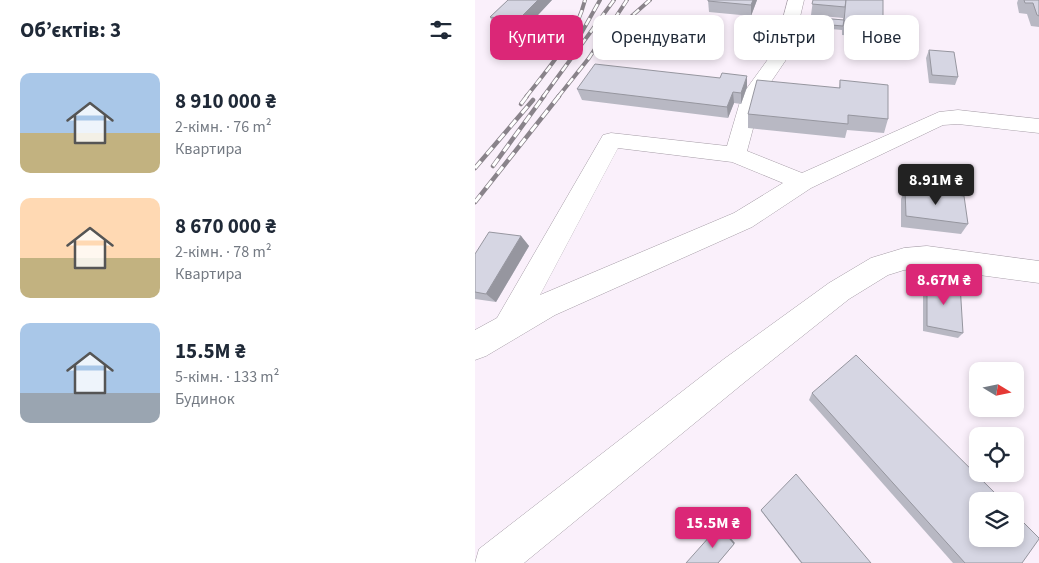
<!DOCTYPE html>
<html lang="uk">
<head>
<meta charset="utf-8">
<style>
	:root { --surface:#fff; --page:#f6f6f7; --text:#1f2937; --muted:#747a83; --accent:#db2777 }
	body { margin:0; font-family:"Source Sans 3",sans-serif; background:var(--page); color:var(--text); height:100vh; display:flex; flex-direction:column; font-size:19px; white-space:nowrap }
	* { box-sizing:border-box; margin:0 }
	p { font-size:16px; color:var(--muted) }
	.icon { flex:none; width:28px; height:28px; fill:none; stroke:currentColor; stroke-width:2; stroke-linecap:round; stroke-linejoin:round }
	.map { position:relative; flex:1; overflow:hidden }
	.drawer { display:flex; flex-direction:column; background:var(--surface); width:475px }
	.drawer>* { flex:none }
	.hud { position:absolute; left:15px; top:15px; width:474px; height:45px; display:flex; gap:10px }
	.needle { width:32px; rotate:100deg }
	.buttons { position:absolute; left:494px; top:362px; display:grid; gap:10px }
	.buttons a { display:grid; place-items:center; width:55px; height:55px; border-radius:10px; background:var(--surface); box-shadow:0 2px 8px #0003; font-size:25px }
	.price { position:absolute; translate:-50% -42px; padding:0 11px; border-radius:5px; background:var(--accent); color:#fff; font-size:16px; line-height:32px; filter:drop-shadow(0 1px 2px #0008) }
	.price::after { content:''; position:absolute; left:50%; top:30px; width:15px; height:11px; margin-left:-8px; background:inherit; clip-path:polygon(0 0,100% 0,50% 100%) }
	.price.active { background:#222; color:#fff }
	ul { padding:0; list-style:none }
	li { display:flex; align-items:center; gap:15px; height:125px; padding:0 20px }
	li span { display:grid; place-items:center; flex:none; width:140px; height:100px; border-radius:10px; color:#555 }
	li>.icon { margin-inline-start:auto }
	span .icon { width:60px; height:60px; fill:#fffc; stroke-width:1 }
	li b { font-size:21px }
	h2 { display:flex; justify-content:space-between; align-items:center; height:60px; padding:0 20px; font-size:21px }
	.pill { padding:0 18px; border-radius:10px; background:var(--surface); box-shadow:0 2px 8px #0003; font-size:18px; line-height:45px }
	.pill.active { background:var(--accent); color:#fff }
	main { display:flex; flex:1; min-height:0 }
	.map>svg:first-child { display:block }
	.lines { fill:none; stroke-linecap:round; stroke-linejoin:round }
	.minor-casing { stroke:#a59ca6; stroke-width:1 }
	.minor { fill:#fff; fill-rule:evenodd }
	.rail-far1-casing { stroke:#89838a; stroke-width:4 }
	.rail-casing { stroke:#89838a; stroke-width:4.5 }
	.rail-far1 { stroke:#fff; stroke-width:2.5; stroke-dasharray:8; stroke-linecap:butt }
	.rail { stroke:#fff; stroke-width:3; stroke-dasharray:9; stroke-linecap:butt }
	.wall { fill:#b8b8c3 }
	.shaded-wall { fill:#96969f }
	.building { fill:#d6d6e3; stroke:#96969f }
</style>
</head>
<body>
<main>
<section class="drawer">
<h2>Об’єктів: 3<svg class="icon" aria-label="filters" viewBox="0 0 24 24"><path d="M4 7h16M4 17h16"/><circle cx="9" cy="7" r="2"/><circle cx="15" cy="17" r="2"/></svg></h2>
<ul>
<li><span style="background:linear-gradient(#a9c7e8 60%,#c2b280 0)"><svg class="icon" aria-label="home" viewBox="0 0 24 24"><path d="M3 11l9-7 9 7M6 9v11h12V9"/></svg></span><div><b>8 910 000 ₴</b><p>2-кімн. · 76 m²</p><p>Квартира</p></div></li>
<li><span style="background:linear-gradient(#ffd9b3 60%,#c2b280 0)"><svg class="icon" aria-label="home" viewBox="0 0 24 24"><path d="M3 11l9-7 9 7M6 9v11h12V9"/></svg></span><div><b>8 670 000 ₴</b><p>2-кімн. · 78 m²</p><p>Квартира</p></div></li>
<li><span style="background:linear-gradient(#a9c7e8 70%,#9aa5b1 0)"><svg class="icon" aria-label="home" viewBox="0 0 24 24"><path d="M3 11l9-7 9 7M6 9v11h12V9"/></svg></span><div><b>15.5M ₴</b><p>5-кімн. · 133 m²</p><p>Будинок</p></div></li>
</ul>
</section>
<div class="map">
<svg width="564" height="563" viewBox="0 0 564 563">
	<rect width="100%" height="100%" fill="#faf0fb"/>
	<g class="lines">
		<g class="minor-casing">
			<g id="minor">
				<path d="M313,0H329L317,51L287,95L272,151L327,173L464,112L483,110L564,119V133L483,124L468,125L336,188L277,227L80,315L11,356L0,360V330L22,318L128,135L136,133L252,146L267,95L299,51ZM143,148L257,162L308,183L259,213L65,295Z"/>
				<path d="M452,246L564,261V283L452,268L429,270L413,275L374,299L271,381L49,563H0L4,549L249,359L354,283L396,258L429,248Z"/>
			</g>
		</g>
		<use href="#minor" class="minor"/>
		<g class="rail-far1-casing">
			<g id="rail-far1">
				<path d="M134,36L175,0"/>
				<path d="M103,39L125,0"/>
				<path d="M51,97C75,66 100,39 110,0"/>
				<path d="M68,97L139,0"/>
				<path d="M83,97L114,58L152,0"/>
			</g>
		</g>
		<g class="rail-casing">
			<g id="rail">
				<path d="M46,104L52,96"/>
				<path d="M18,166L69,96"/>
				<path d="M0,168L58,100"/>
				<path d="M0,202L84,96"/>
			</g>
		</g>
		<use href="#rail-far1" class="rail-far1"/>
		<use href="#rail" class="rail"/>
	</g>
	<g class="wall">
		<path d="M33,0H77L48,31L20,28L15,17Z"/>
		<path d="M233,0H282L276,16L234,12Z"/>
		<path d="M338,0H408V24L404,38L367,35V30L345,28L346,18L368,20V18L336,15Z"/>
		<path d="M543,0H564V27L556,26L552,14L544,13L542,3Z"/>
		<path d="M454,50L483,77L480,85L454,83L451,58Z"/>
		<path d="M245,78L272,87L266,104L259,103L253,118L107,100L102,89Z"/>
		<path d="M365,80L413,119L409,133L372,130L370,138L273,128V114L364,88Z"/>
		<path d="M430,189L493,224L486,234L426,227V199Z"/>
		<path d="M46,236L54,246L21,302L0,299V254Z"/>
		<path d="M452,278L488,333L483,338L448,331V285Z"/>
		<path d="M337,393L547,563H478L334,400Z"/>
		<path d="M286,510L396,563H326L286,511Z"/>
	</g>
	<g class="shaded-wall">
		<path d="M63,0H77L48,31L43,20Z"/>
		<path d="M278,0H282L276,16V5Z"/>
		<path d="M272,76V87L266,104V93Z"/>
		<path d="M258,92L259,103L253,118L252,107Z"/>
		<path d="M46,236L54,246L21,302L11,294Z"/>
		<path d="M244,526H245L260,543L243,563Z"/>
	</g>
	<g class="building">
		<path d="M33,0H63L43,20L15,17Z"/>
		<path d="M233,0H278L276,5L233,1Z"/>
		<path d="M338,0H371L370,7L337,4Z"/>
		<path d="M371,0H408V24L369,21Z"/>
		<path d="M549,0H564V16L562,15L558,3H550Z"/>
		<path d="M346,18L369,20L368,26L345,24Z"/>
		<path d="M454,50L479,52L483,77L457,75Z"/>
		<path d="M120,64L245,78L247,73L272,76L266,93L258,92L252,107L102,89Z"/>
		<path d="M282,80L365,88V80L413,85V119L373,115V124L273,114Z"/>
		<path d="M430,189L489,196L493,224L431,216Z"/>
		<path d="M14,232L46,236L11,294L0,292V254Z"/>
		<path d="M452,278L485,284L488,333L452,326Z"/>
		<path d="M381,355L528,501H502V539H540V514L564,538V539L547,563H490L337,393Z"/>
		<path d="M321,474L396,563H327L286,510Z"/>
		<path d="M244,526L259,544L243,563H211Z"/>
	</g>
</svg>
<div class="buttons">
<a><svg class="needle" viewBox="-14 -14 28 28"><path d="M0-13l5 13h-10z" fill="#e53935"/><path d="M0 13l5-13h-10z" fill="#747a83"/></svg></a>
<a><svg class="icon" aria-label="locate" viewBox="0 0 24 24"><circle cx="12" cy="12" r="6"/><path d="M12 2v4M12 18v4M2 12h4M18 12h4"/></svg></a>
<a><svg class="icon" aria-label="layers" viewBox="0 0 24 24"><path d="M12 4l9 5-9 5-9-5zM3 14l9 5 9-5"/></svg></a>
</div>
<b class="price active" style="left:461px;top:206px">8.91M ₴</b>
<b class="price" style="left:469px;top:306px">8.67M ₴</b>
<b class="price" style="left:238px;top:549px">15.5M ₴</b>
<div class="hud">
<a class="pill active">Купити</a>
<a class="pill">Орендувати</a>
<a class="pill">Фільтри</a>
<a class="pill">Нове</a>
</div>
</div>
</main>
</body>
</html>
